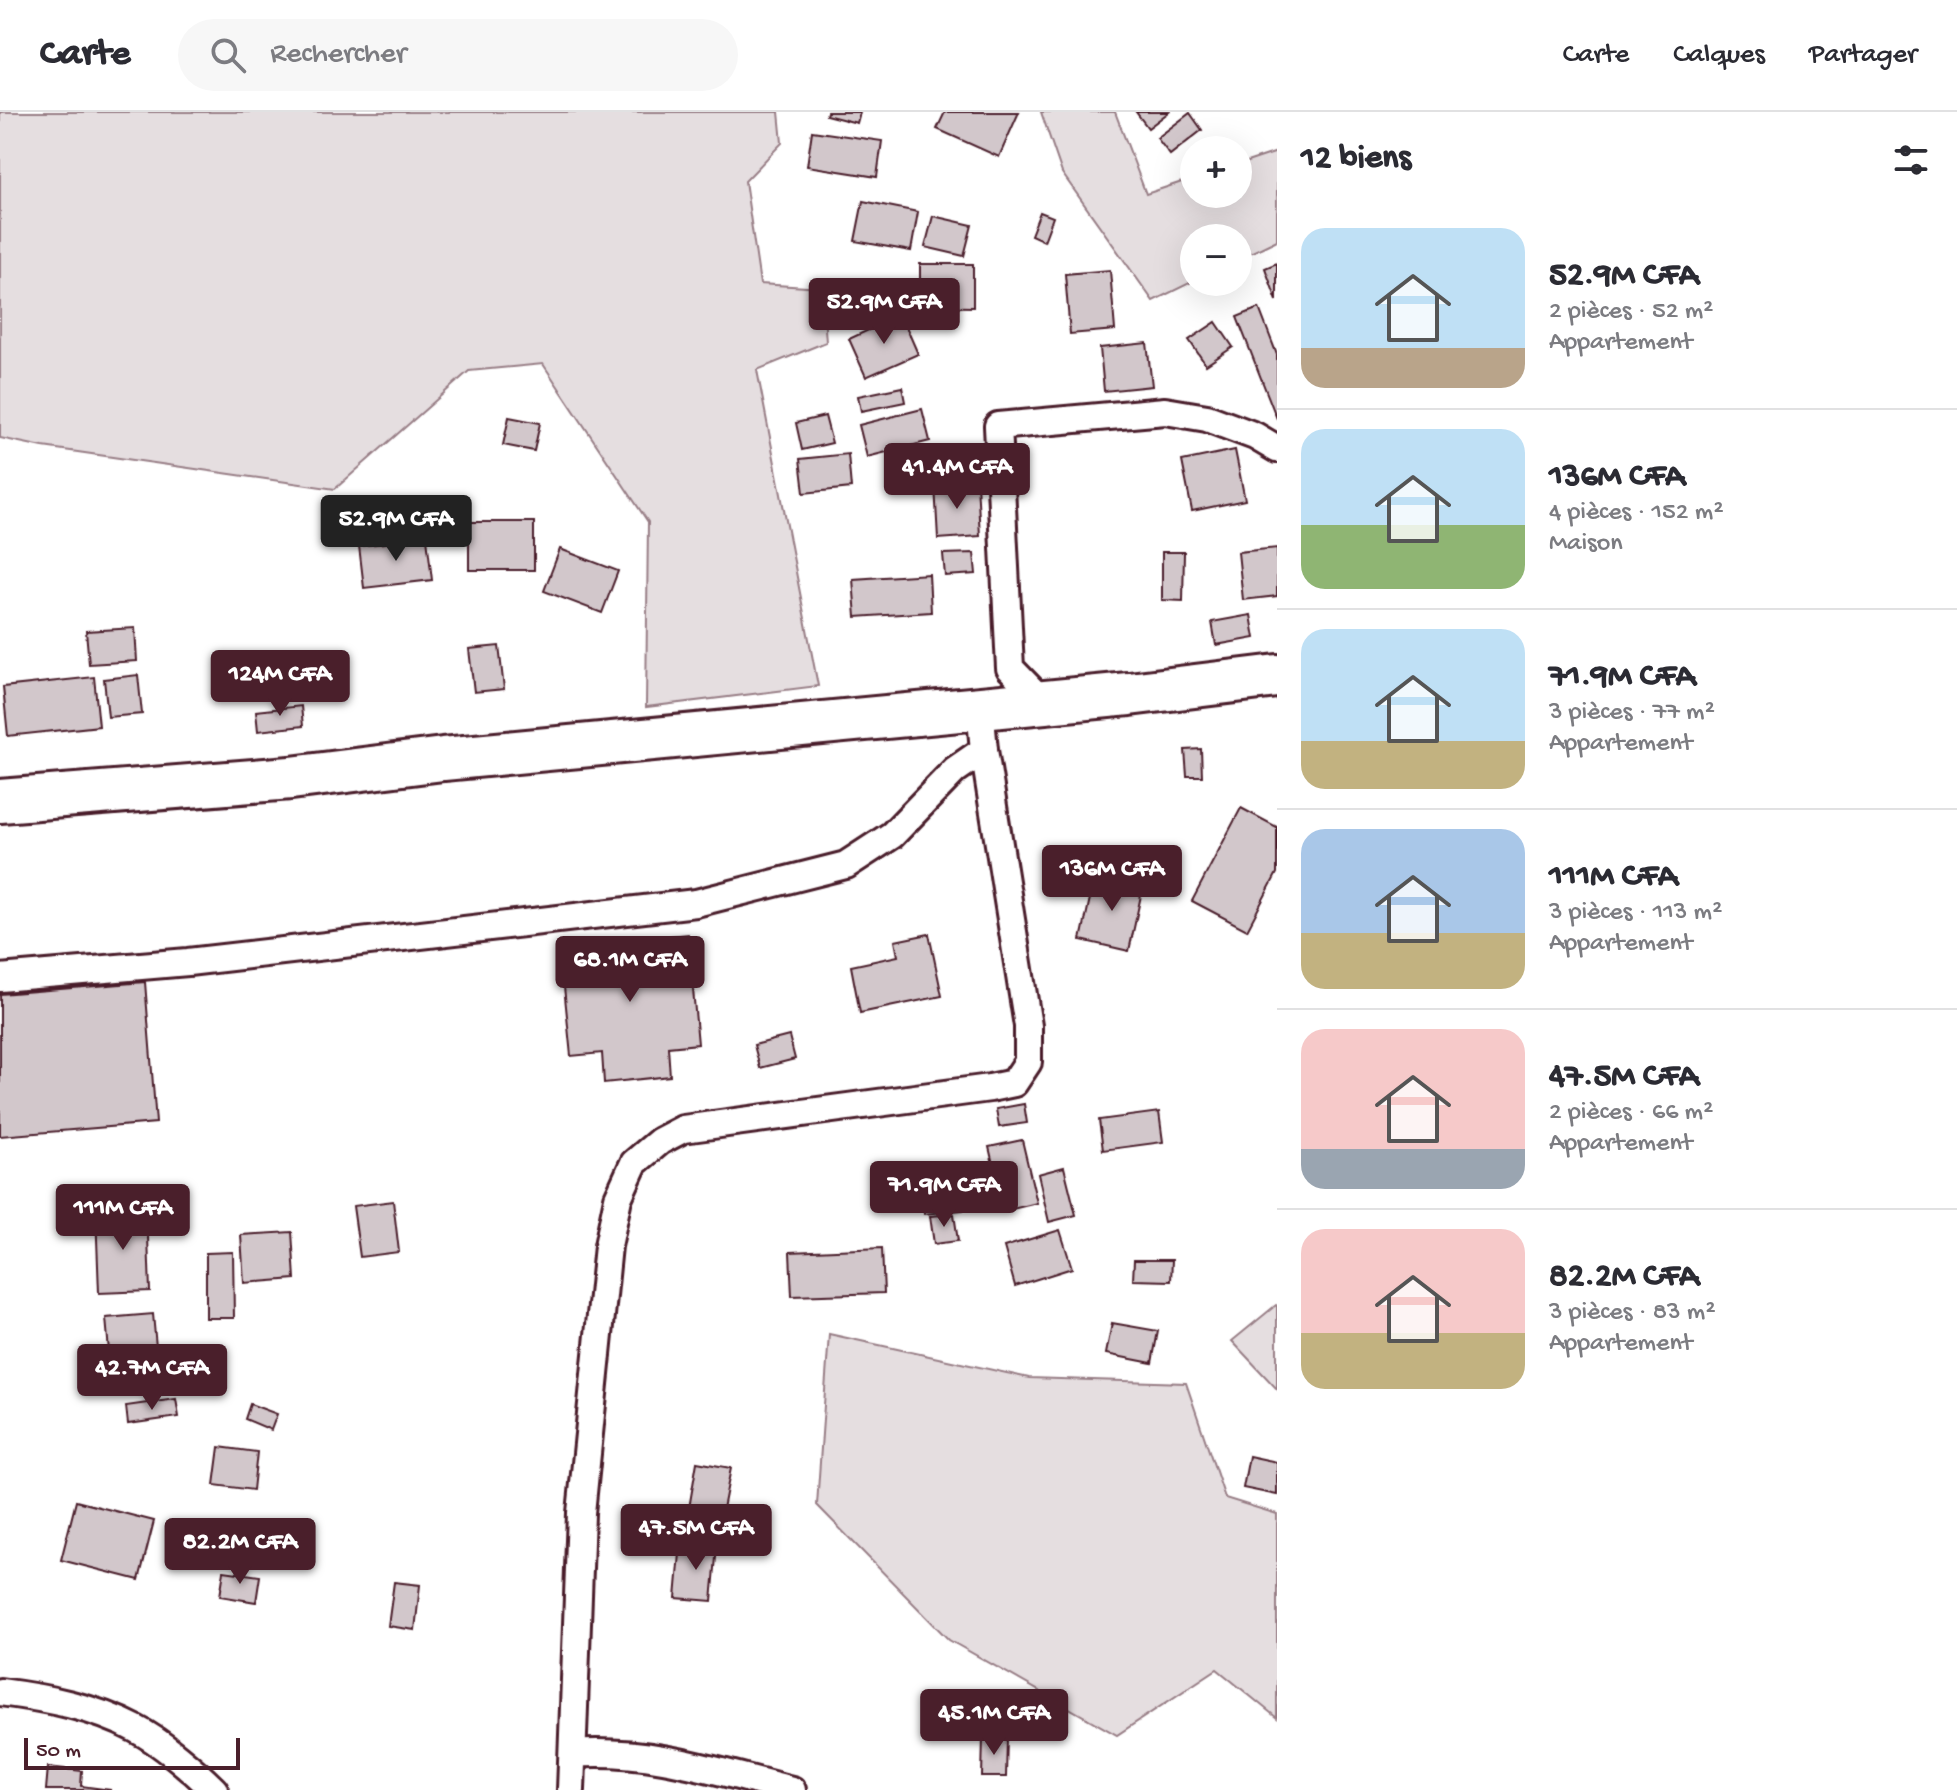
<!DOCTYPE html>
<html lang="fr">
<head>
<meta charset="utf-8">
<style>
	:root { --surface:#fff; --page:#f7f7f7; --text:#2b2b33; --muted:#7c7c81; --line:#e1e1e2; --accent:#4a1f2b }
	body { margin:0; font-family:"Gochi Hand",sans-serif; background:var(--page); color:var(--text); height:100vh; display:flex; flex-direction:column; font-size:30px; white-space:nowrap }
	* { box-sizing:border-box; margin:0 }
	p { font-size:26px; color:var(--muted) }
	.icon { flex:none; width:44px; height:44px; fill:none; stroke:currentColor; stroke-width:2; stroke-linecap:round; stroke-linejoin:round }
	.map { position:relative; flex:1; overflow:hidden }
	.panel { display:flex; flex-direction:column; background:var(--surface); width:680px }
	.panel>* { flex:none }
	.controls { position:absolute; left:1180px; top:24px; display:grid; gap:16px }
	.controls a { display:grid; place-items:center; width:72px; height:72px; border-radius:50%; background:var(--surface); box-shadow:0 8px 32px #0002; font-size:40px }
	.scale { position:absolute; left:24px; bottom:20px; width:216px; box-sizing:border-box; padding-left:8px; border:4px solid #4a1f2b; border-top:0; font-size:22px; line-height:28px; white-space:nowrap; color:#4a1f2b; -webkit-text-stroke:6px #fff; paint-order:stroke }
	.price { position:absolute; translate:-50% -68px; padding:0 18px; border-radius:8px; background:var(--accent); color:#fff; font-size:26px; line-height:52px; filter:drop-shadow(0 2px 4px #0008) }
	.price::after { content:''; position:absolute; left:50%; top:48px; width:24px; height:18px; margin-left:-12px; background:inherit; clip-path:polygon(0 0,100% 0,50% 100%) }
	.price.selected { background:#222; color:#fff }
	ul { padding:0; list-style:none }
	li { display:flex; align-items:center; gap:24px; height:200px; padding:0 24px }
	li+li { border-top:2px solid var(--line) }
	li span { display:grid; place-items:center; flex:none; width:224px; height:160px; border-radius:24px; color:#555 }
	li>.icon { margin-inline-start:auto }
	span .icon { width:96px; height:96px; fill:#fffc; stroke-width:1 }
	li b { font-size:34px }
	h2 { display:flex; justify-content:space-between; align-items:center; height:96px; padding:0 24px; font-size:34px }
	header { display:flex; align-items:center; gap:48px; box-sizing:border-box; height:112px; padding:0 40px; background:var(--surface); border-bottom:2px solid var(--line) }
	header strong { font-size:38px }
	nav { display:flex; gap:44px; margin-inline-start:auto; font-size:28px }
	.search { width:560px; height:72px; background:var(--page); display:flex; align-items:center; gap:20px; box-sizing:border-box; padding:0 28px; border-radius:44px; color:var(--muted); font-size:30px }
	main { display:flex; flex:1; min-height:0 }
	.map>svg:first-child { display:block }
	.green { fill:#e5dee0; stroke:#987e86; stroke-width:2 }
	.building { fill:#d2c7cb; stroke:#4a1f2b; stroke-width:2 }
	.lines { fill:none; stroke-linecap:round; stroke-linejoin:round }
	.street-casing { stroke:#4a1f2b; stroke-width:32 }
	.primary-casing { stroke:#4a1f2b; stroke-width:48 }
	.street { stroke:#fff; stroke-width:26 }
	.primary { stroke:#fff; stroke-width:42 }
</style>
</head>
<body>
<header>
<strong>Carte</strong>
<div class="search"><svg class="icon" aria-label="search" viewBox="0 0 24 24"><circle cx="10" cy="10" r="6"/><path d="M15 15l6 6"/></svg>Rechercher</div>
<nav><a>Carte</a><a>Calques</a><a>Partager</a></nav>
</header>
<main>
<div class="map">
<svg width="1277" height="1678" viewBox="0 0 1277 1678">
	<rect width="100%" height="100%" fill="#fff"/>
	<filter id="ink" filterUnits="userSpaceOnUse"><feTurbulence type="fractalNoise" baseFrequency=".0125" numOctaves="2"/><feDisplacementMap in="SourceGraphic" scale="16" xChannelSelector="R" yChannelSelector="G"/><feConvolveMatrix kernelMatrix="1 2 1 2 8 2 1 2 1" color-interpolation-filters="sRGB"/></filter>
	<g filter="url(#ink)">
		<g class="green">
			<path d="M0,0H779L782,31L745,69L760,172L822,176L826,230L757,258L818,574L646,595L648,410L543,252L469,259L335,377L43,335L0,326Z"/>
			<path d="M1041,0H1115L1146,82L1194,66V82H1238V53L1277,40V128L1238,147V126H1194V169L1153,189L1062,61Z"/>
			<path d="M1276,1193L1277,1194V1277L1232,1229Z"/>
			<path d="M829,1222L1029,1266L1186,1271L1225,1386L1277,1402V1606L1217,1557L1117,1623L949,1528L817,1393Z"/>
		</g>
		<g class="building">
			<path d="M827,0H860L857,11L826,3Z"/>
			<path d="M945,0H1019L999,45L937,17Z"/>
			<path d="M1136,0H1169L1148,16Z"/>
			<path d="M1190,1L1202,18L1170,43L1157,26Z"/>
			<path d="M812,19L882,29L877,65L807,54Z"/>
			<path d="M863,89L918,100L911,139L855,129Z"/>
			<path d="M1040,100L1053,105L1044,129L1031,123Z"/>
			<path d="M933,104L972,113L964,144L925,135Z"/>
			<path d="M1277,151V189L1265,156Z"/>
			<path d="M920,152H973V195L920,194Z"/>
			<path d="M1110,158L1115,218L1070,222L1065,162Z"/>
			<path d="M1259,196L1277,243V307L1237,205Z"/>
			<path d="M901,203L918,242L866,265L849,227Z"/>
			<path d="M1216,210L1233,235L1206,253L1189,228Z"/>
			<path d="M1147,231L1152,274L1104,279L1100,236Z"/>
			<path d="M902,275L905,290L861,299L858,284Z"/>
			<path d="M922,297L930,329L867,345L859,313Z"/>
			<path d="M825,304L832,331L802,338L796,311Z"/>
			<path d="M509,305L540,311L534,339L503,333Z"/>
			<path d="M1235,338L1245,388L1192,399L1182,349Z"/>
			<path d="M848,342L851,376L804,381L800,347Z"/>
			<path d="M977,371L980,424L938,427L935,373Z"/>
			<rect x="469" y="410" width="65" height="48"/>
			<path d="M427,426L432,468L364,476L359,434Z"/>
			<path d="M1277,436V484L1243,488L1238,440Z"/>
			<path d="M560,437L618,459L602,501L544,479Z"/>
			<path d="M1162,440H1184L1183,489L1162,488Z"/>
			<path d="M974,441L976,462L945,464L943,442Z"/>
			<path d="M929,462L931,500L856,505L853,467Z"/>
			<path d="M1251,503L1255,526L1216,533L1212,510Z"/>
			<path d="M135,516L137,549L89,552L86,519Z"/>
			<path d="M499,534L504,577L474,580L469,537Z"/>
			<path d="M138,563L142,602L108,605L104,567Z"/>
			<path d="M94,565L99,614L8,624L3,575Z"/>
			<path d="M301,594L303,614L258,619L256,599Z"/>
			<path d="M1201,637L1202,664H1187L1185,638Z"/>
			<path d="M1241,696L1277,715V761L1247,818L1192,789Z"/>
			<path d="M1095,763L1143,774L1129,839L1081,828Z"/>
			<path d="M688,822L698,932L668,935L670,964L604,971L602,941L571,944L560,835Z"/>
			<path d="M929,822L942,884L860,901L851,854L898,844L895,829Z"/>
			<path d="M145,870L156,1011L0,1024V882Z"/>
			<path d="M789,924L795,947L760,956L754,933Z"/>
			<path d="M1024,992L1027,1011L999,1015L996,997Z"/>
			<path d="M1159,1000L1163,1030L1103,1038L1099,1008Z"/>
			<path d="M1022,1028L1037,1091L1004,1099L989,1035Z"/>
			<path d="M1064,1055L1076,1103L1049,1110L1038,1062Z"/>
			<path d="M977,1058L981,1096L924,1102L920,1065Z"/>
			<path d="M393,1089L399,1140L360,1145L353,1094Z"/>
			<path d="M147,1098L150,1179L99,1181L96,1100Z"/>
			<path d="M954,1102L958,1129L934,1132L930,1104Z"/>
			<path d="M1060,1118L1072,1156L1015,1174L1004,1135Z"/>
			<path d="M292,1120L295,1167L244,1171L241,1123Z"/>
			<path d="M882,1136L884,1181L792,1184L790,1140Z"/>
			<path d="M233,1140L234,1206H206V1141Z"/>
			<path d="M1134,1148H1172L1171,1169L1133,1168Z"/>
			<path d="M153,1202L159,1268L112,1273L106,1206Z"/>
			<path d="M1112,1211L1158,1219L1152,1251L1106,1242Z"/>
			<path d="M176,1287L179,1305L128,1312L126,1294Z"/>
			<path d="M250,1292L277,1302L271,1318L245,1307Z"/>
			<path d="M219,1335L257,1340L253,1378L214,1373Z"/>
			<path d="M1249,1344L1277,1350V1383L1243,1376Z"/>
			<path d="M697,1350L731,1356L721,1407L688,1402Z"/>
			<path d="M76,1389L154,1409L139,1468L61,1448Z"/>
			<path d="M205,1414L248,1425L243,1446L200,1435Z"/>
			<path d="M681,1430L717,1434L712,1489L676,1486Z"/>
			<path d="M224,1459L260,1464L256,1490L220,1484Z"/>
			<path d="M394,1470L420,1473L415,1518L388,1514Z"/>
			<path d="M983,1625H1007L1006,1665H982Z"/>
			<path d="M48,1655L82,1659L81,1674L111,1678H46Z"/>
		</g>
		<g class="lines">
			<g class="street-casing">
				<g id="street">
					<path d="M1043,590L1010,556L998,314L1165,299L1207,306L1255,324L1277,337"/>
					<path d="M0,866L188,850L696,791L846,753L892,723L955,658L984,638"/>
					<path d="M0,1580C46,1586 95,1595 136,1617C160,1629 195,1659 214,1678"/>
					<path d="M573,1642C650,1636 719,1660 792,1678"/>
					<path d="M571,1678L581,1401L608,1134L618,1086L634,1051L660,1029L683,1017L990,976L1014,971L1028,950V914L984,638L980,596"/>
				</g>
			</g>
			<g class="primary-casing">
				<path id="primary" d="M0,689L291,666L443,647L1129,582L1277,564"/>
			</g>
			<use href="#street" class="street"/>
			<use href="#primary" class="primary"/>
		</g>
	</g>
</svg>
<div class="controls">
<a>+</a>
<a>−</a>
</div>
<div class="scale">50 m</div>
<b class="price" style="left:884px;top:234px">52.9M CFA</b>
<b class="price" style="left:957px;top:399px">41.4M CFA</b>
<b class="price selected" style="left:396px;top:451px">52.9M CFA</b>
<b class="price" style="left:280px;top:606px">124M CFA</b>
<b class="price" style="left:1112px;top:801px">136M CFA</b>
<b class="price" style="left:630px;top:892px">68.1M CFA</b>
<b class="price" style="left:944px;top:1117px">71.9M CFA</b>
<b class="price" style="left:123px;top:1140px">111M CFA</b>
<b class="price" style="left:152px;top:1300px">42.7M CFA</b>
<b class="price" style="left:696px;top:1460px">47.5M CFA</b>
<b class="price" style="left:240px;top:1474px">82.2M CFA</b>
<b class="price" style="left:994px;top:1645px">45.1M CFA</b>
</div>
<section class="panel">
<h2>12 biens<svg class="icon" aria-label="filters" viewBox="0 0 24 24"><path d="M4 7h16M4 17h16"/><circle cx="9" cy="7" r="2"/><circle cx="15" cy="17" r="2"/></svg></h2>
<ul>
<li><span style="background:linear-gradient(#bfe0f5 75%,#b9a48a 0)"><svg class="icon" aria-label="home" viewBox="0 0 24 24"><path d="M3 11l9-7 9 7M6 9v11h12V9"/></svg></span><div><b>52.9M CFA</b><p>2 pièces · 52 m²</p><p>Appartement</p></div></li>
<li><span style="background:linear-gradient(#bfe0f5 60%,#8fb573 0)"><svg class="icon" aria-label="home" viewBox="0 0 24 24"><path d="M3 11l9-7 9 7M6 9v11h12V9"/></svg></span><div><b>136M CFA</b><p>4 pièces · 152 m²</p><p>Maison</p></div></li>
<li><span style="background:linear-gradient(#bfe0f5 70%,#c2b280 0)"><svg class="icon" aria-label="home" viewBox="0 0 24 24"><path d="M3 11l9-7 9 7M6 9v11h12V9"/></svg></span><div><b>71.9M CFA</b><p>3 pièces · 77 m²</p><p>Appartement</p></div></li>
<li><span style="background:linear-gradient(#a9c7e8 65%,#c2b280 0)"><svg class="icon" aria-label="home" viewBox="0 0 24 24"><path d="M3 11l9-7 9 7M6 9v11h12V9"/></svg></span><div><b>111M CFA</b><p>3 pièces · 113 m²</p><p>Appartement</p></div></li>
<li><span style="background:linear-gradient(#f6c9c9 75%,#9aa5b1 0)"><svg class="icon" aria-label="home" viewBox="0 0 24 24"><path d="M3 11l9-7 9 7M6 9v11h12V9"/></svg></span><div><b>47.5M CFA</b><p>2 pièces · 66 m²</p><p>Appartement</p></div></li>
<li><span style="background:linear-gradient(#f6c9c9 65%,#c2b280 0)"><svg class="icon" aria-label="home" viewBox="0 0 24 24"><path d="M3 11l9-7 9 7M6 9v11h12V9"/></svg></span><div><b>82.2M CFA</b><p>3 pièces · 83 m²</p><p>Appartement</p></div></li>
</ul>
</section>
</main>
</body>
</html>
